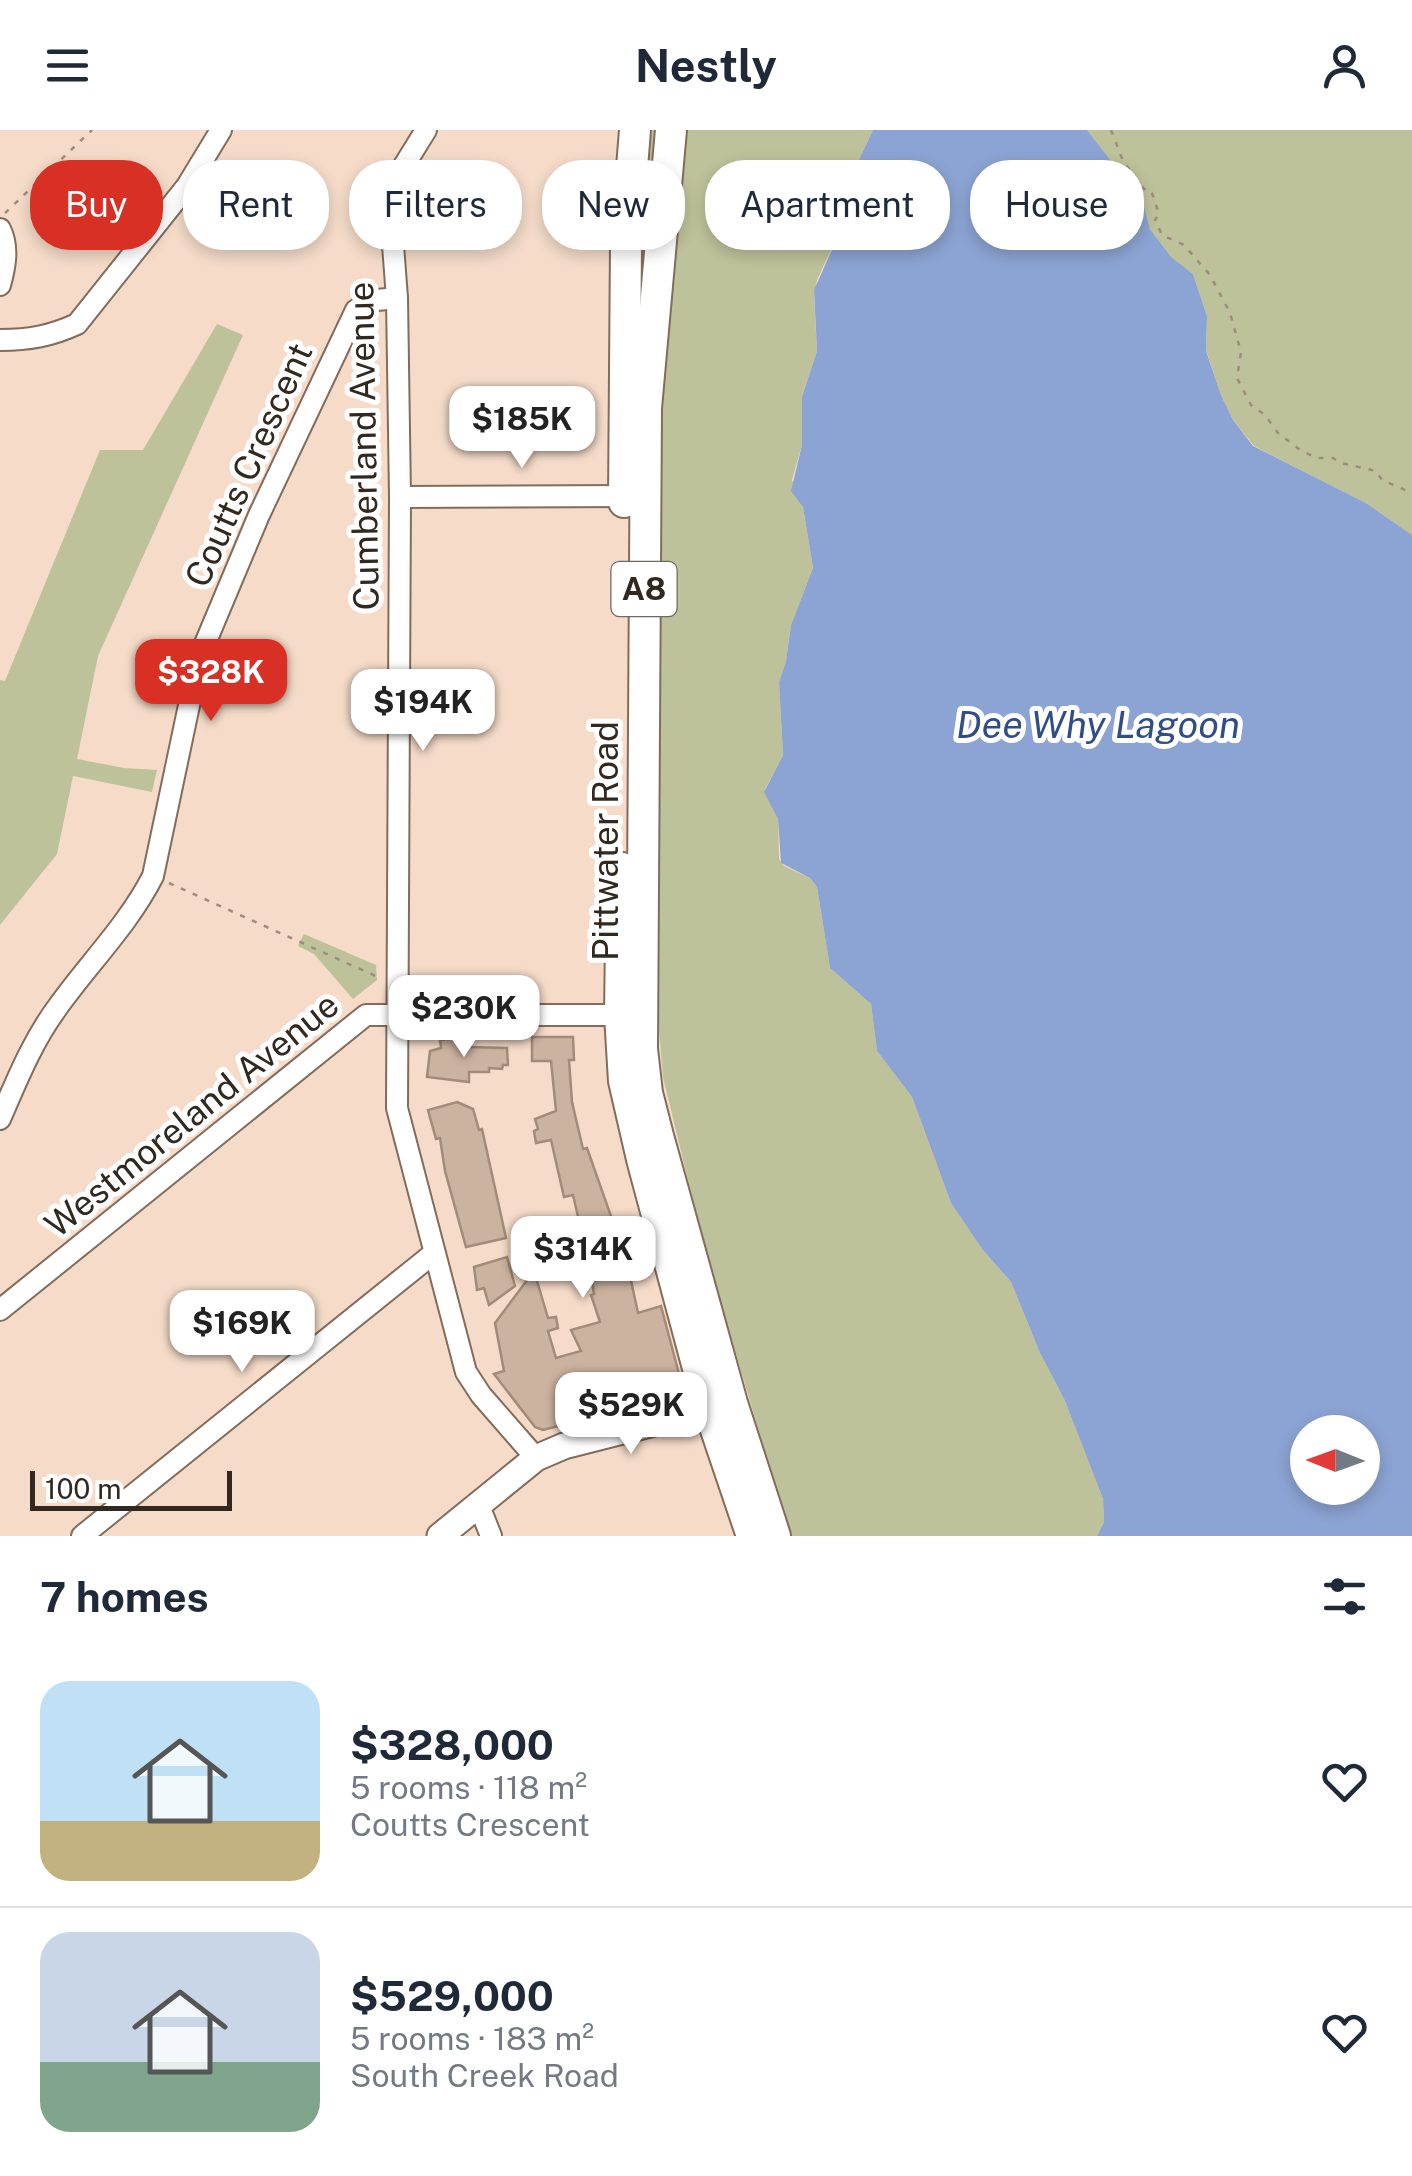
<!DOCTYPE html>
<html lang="en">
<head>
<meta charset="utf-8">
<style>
	:root { --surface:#fff; --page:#f2f2f3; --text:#1f2937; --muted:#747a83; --line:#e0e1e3; --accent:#d93025 }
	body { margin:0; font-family:"Public Sans",sans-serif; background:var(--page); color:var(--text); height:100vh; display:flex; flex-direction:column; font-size:38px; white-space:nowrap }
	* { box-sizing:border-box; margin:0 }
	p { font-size:32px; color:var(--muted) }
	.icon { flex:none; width:55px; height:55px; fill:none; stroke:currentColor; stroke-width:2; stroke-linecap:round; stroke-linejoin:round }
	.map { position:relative; height:1406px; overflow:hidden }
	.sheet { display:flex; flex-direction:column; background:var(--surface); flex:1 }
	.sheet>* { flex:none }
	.guide { position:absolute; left:30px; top:30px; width:1352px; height:90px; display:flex; gap:20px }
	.needle { width:65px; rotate:271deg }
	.buttons { position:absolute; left:1290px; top:1285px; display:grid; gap:20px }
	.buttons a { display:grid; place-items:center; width:90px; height:90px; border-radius:50%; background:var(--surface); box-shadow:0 5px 15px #0003; font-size:50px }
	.scale { position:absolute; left:30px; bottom:25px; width:202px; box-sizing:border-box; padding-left:10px; border:5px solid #312820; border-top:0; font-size:28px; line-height:35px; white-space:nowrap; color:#312820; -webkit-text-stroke:8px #fff; paint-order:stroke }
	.price { position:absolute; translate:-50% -85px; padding:0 22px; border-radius:20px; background:#fff; color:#222; font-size:32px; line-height:65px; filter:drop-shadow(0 2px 5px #0008) }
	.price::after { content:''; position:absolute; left:50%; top:60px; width:30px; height:22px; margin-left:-15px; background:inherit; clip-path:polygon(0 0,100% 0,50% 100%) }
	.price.current { background:var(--accent); color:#fff }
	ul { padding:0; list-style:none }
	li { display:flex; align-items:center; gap:30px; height:250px; padding:0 40px }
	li+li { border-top:2px solid var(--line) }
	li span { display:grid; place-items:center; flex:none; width:280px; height:200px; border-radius:30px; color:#555 }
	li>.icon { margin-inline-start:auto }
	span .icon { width:120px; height:120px; fill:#fffc; stroke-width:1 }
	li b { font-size:42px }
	h2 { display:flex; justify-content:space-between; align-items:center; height:120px; padding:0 40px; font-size:42px }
	.chip { padding:0 35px; border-radius:40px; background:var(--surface); box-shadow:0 5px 15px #0003; font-size:35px; line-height:90px }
	.chip.current { background:var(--accent); color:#fff }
	header { display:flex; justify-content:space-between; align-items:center; height:130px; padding:0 40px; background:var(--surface); font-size:45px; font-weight:700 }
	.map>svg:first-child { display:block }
	.green { fill:#bec29a }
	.water { fill:#8ca4d3; fill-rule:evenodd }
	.building { fill:#ccb3a0; stroke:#a38b79; stroke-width:2.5 }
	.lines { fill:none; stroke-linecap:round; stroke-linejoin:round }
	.minor-casing { stroke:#836c5b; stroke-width:24 }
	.major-casing { stroke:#836c5b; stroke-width:29 }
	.highway-casing { stroke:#836c5b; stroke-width:34 }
	.path { stroke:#9e8c7e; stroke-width:2.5; stroke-dasharray:5 8; stroke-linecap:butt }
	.minor { stroke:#fff; stroke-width:20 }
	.major { stroke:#fff; stroke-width:25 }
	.highway { stroke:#fff; stroke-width:30 }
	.labels { text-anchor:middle; stroke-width:10; stroke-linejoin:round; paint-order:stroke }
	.shield { fill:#fff; stroke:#6f6863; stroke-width:2.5 }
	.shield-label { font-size:32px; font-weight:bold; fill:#312820 }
	.street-label { font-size:35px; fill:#312820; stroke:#fff }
	.water-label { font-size:38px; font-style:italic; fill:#304d88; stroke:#fff }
</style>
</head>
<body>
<header><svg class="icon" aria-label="menu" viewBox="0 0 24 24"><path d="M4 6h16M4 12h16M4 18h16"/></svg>Nestly<svg class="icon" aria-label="person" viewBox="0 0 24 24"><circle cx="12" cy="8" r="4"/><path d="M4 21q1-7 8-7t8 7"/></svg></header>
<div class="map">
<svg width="1412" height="1406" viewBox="0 0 1412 1406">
	<rect width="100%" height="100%" fill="#f5dbc8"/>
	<g class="green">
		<path d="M645,0H661L646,177L635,198Z"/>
		<path d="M683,0H873L855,38L851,77L817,150L814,167L817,221L802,267V315L792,350L803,377L813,438L791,495L786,531L779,552L783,625L765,659L778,689L779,729L784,736L810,748L817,757L830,838L871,874L877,921L912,967L951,1073L982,1119L1011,1152L1040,1223L1065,1271L1103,1369L1104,1392L1097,1406H790L704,1116L663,947L657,878L661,277Z"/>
		<path d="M1087,0H1412V405L1366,373L1254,316L1233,290L1221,265L1206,220L1207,186L1193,144L1171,128L1150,99L1143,72Z"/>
		<path d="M217,194L243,205L98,526L77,629L124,638L157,640L152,662L73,646L57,724L0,795V550L5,551L100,320H143Z"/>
		<path d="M304,804L376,835L377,850L353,869L314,824L298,816Z"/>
	</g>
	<path class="water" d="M873,0H1087L1143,72L1150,99L1171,127L1193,144L1207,186L1206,221L1221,265L1233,290L1253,316L1366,373L1412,405V1406H1097L1104,1392L1103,1369L1065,1271L1040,1223L1011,1152L982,1119L951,1073L912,967L877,921L871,874L830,838L817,757L810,748L781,733L778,689L764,662L783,625L779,552L786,531L791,495L813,438L803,377L791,361L802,315V267L817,221L814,160L851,77L855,38ZM1308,1302H1362V1358H1308Z"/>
	<g class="building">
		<path d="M532,907H573L574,930H569L572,972L583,1019L587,1018L612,1089L603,1091L610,1113L616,1111L620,1129L626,1127L638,1183L661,1176L683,1259L678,1266L543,1300L535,1297L494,1244L504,1241L495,1193L534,1141L548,1188L556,1187L558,1198L548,1201L556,1228L581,1221L571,1200L600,1192L591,1165L594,1164L591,1146L599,1145L587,1094L584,1091H579L573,1065L564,1067L551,1010L536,1013L534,1001L538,999L535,989L556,981L551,931H532Z"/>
		<path d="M458,908L459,915L470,914V917L507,918L508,935H503L502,939L489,938V942H469V952L427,947L430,921L441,918L440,910Z"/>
		<path d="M457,972L473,979L479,1000L482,999L506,1108L466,1117L445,1041L440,1008L436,1009L428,980Z"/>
		<path d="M507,1127L515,1156L489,1175L484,1158L477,1160L474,1137Z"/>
	</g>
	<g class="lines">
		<g class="minor-casing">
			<g id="minor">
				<path d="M426,0L392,55L390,75L397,168L400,367L397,978L466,1242L481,1265L536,1328"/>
				<path d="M0,99C9,117 5,137 0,155"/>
				<path d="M0,210C29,210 51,206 77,194L187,56L221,0"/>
				<path d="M400,367L633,366"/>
				<path d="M0,989C17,950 32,912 57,878C89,833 128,795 153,746L199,528L259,385L356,180L377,170L397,168"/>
				<path d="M0,1180L366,885H620"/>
				<path d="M478,1373L491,1406"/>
				<path d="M82,1406L434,1123"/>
			</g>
		</g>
		<g class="major-casing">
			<path id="major" d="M440,1406L536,1328L564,1316L725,1275"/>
		</g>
		<g class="highway-casing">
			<g id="highway">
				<path d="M671,0L646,278L642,919L647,963L658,1006L732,1273L775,1406"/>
				<path d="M624,372L626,113L635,0"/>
				<path d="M622,738L620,885L624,951L642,1029L709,1279L752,1406"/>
			</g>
		</g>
		<g class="path">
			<path d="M1111,0L1123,31L1144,59L1151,60L1159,84L1155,90L1162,105L1184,115L1210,145L1230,183L1241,222L1237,248L1251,275L1265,285L1278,303L1300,320L1317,328H1333L1341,333L1376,341L1382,350L1412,363"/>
			<path d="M5,83L92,0"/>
			<path d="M169,753L380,848"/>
		</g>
		<use href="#minor" class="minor"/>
		<use href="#major" class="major"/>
		<use href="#highway" class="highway"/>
	</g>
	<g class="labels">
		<rect class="shield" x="611.5" y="432" width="65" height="54" rx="8"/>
		<g class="shield-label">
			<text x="644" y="470">A8</text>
		</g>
		<g class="street-label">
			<text transform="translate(364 316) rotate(-91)" y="12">Cumberland Avenue</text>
			<text transform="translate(249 335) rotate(-66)" y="12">Coutts Crescent</text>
			<text transform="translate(606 711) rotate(-90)" y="12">Pittwater Road</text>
			<text transform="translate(192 985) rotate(-39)" y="12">Westmoreland Avenue</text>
		</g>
		<g class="water-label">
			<text x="1098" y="608">Dee Why Lagoon</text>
		</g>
	</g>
</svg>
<div class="buttons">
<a><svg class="needle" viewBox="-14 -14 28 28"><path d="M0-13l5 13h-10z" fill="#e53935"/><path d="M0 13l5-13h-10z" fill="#747a83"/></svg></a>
</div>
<div class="scale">100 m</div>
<b class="price" style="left:522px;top:341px">$185K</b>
<b class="price current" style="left:211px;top:594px">$328K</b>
<b class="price" style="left:423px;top:624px">$194K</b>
<b class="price" style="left:464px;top:930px">$230K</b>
<b class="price" style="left:583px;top:1171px">$314K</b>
<b class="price" style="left:242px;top:1245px">$169K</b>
<b class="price" style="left:631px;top:1327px">$529K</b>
<div class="guide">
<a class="chip current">Buy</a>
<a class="chip">Rent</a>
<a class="chip">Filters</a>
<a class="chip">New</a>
<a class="chip">Apartment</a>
<a class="chip">House</a>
</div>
</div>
<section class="sheet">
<h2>7 homes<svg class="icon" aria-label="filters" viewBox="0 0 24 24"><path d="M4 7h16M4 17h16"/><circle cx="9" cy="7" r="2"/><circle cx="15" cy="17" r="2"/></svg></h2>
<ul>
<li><span style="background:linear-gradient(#bfe0f5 70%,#c2b280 0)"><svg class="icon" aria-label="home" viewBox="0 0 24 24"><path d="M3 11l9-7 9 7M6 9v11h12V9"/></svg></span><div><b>$328,000</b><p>5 rooms · 118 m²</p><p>Coutts Crescent</p></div><svg class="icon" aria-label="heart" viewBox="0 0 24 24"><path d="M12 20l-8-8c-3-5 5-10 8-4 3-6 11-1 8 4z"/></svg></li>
<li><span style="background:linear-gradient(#c9d6e8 65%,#7fa58c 0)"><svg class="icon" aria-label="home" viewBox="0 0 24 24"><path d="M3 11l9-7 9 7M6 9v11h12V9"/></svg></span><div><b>$529,000</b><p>5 rooms · 183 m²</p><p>South Creek Road</p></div><svg class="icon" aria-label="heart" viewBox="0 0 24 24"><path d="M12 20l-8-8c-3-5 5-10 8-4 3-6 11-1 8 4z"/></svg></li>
</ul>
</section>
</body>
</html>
